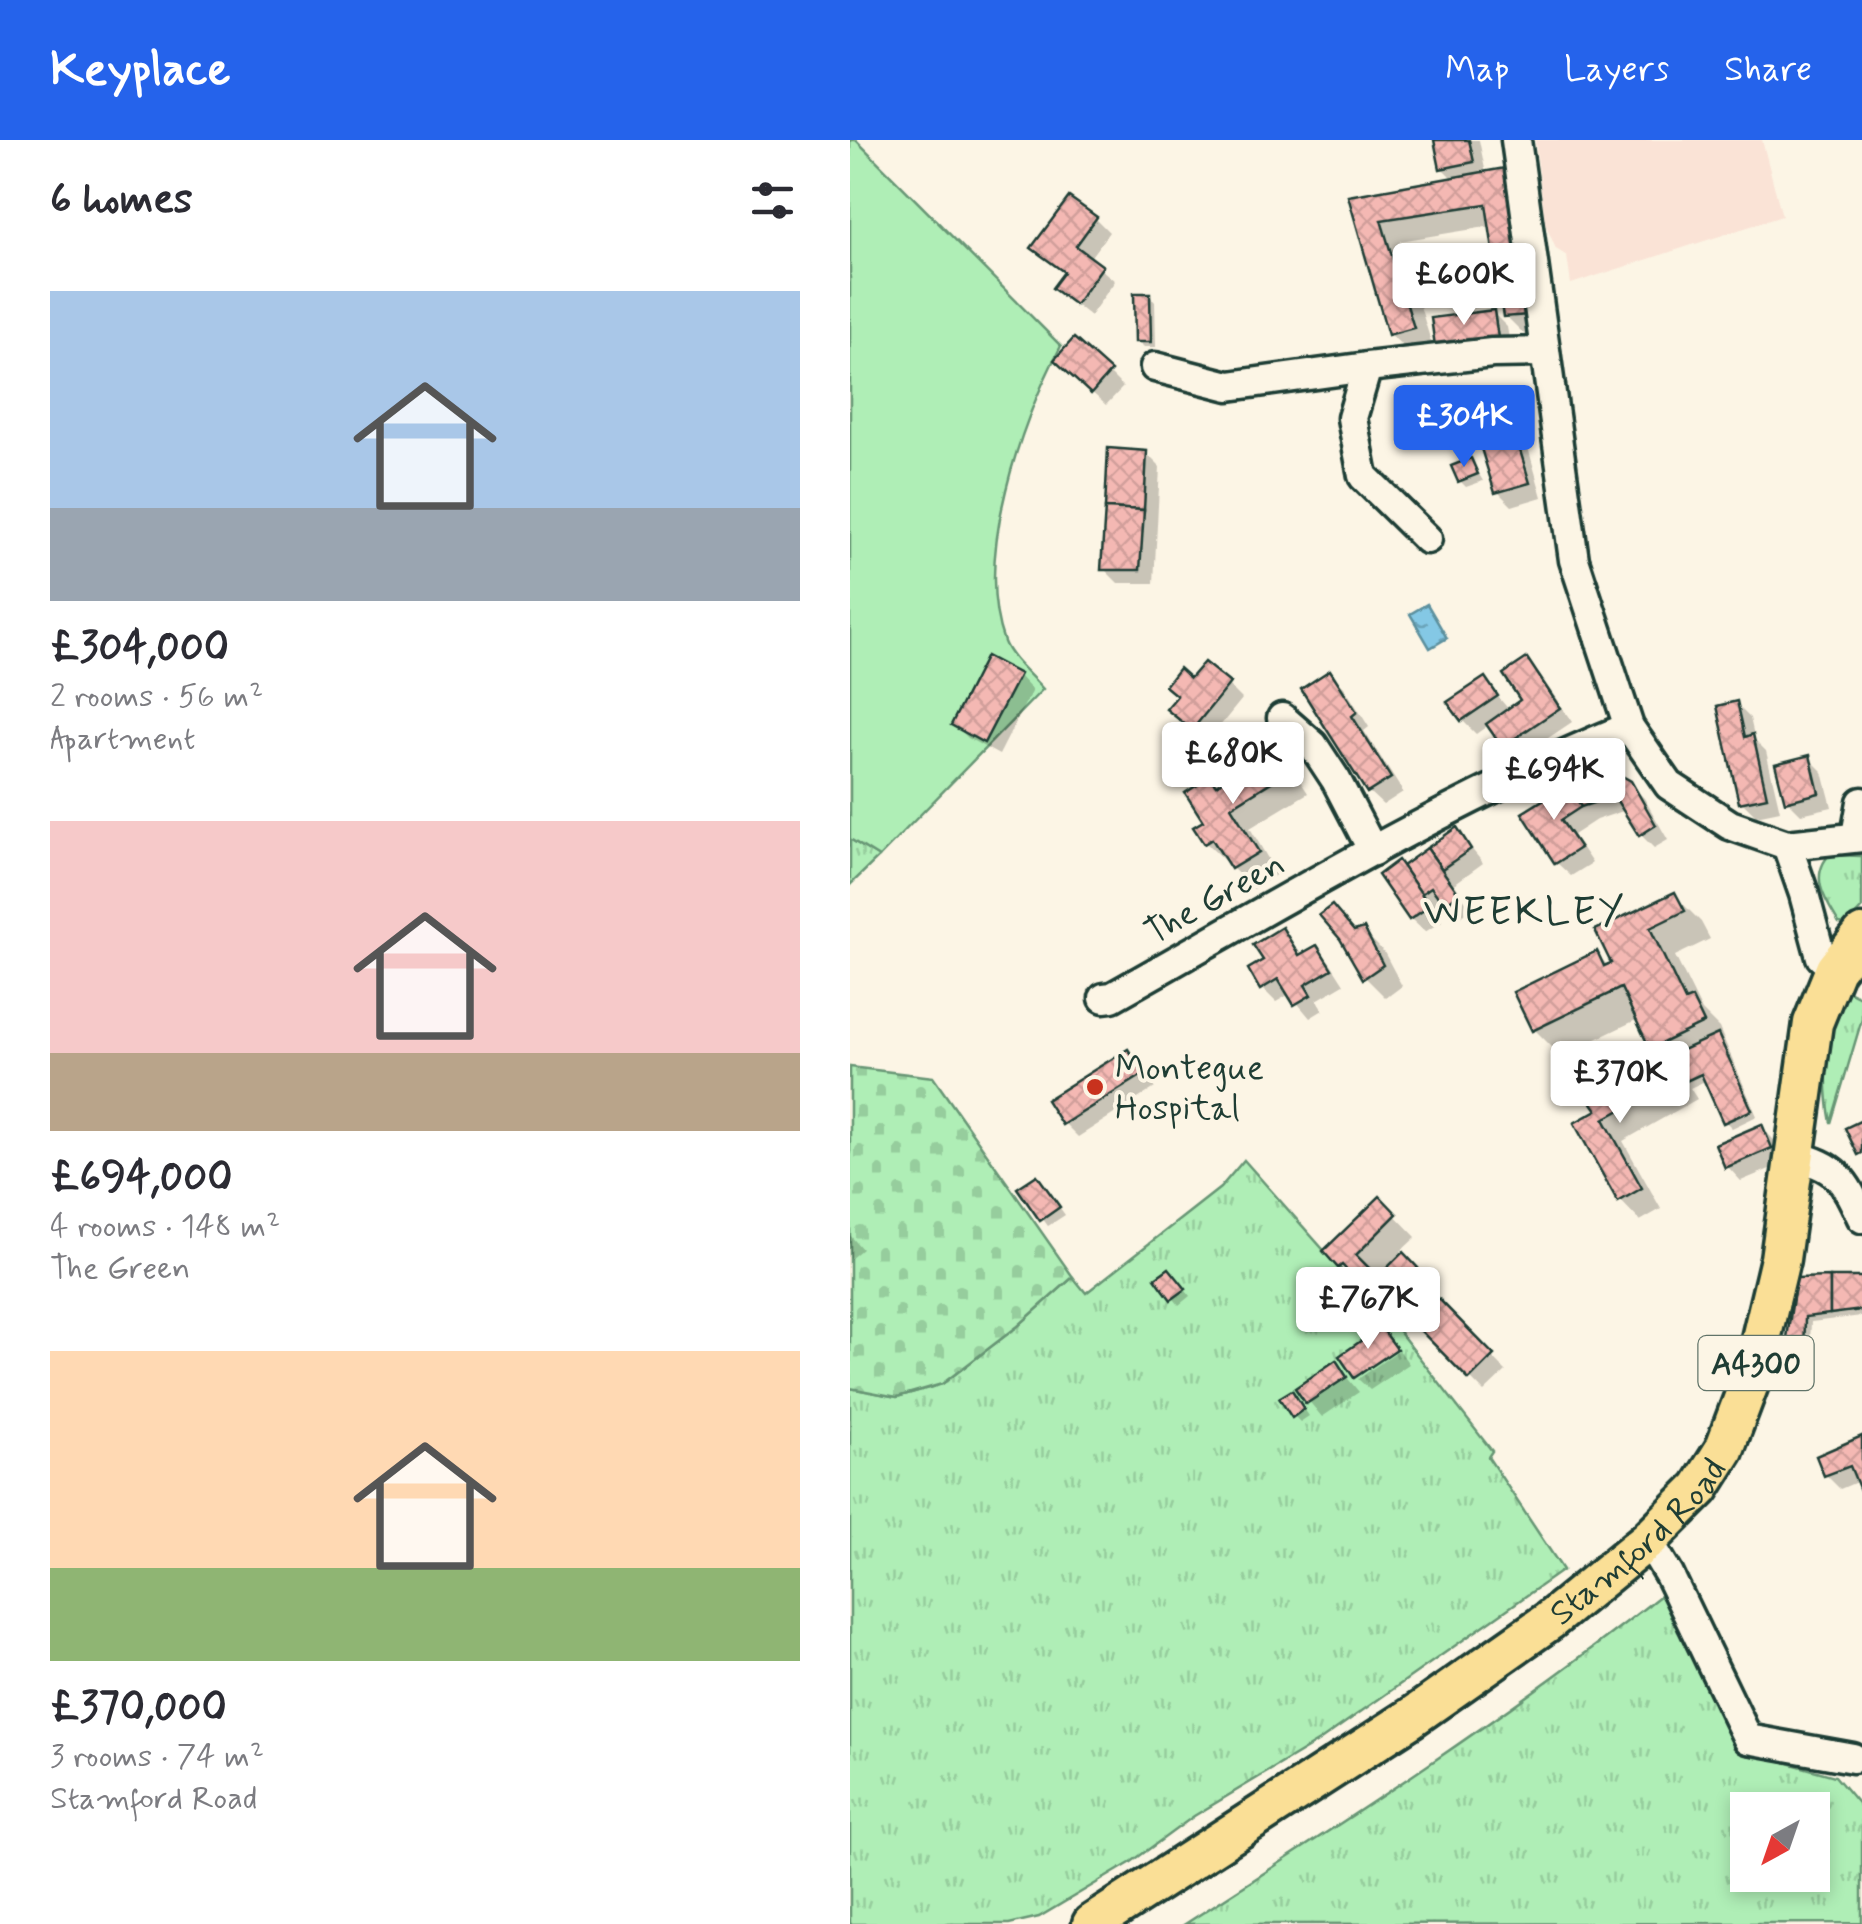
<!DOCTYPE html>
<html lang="en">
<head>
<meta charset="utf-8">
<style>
	:root { --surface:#fff; --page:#f2f2f3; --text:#2b2b33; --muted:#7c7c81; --accent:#2563eb }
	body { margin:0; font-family:Mynerve,sans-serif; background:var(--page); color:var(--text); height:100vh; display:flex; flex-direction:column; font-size:38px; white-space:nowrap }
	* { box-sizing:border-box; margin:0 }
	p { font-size:32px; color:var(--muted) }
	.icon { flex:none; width:55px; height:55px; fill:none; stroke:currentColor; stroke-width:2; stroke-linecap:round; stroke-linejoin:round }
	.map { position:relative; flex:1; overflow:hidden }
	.panel { display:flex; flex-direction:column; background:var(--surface); width:850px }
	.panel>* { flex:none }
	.needle { width:65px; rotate:220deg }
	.controls { position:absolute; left:880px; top:1652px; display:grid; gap:20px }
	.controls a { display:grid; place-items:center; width:100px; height:100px; border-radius:0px; background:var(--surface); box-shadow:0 5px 15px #0003; font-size:50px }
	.price { position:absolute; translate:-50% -85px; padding:0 22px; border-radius:10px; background:#fff; color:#222; font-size:32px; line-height:65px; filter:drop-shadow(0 2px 5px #0008) }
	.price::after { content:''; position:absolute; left:50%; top:60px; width:30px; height:22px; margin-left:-15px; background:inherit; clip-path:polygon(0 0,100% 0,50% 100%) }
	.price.active { background:var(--accent); color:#fff }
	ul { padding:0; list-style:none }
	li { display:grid; align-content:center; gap:20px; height:530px; padding:0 50px }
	li span { display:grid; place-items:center; height:310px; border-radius:0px; color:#555 }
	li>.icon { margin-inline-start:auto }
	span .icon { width:180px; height:180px; fill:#fffc; stroke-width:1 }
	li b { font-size:42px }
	h2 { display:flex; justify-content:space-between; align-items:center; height:120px; padding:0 50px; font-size:42px }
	header { display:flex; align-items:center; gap:60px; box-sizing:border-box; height:140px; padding:0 50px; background:var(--accent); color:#fff }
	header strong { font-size:48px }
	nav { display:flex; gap:55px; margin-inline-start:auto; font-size:35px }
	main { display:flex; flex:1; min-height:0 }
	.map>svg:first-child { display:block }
	.built { fill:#fae3d6 }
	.grass { fill:url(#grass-tufts); stroke:#679675; stroke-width:2.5; fill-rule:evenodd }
	.cemetery { fill:url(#cemetery-stones); stroke:#679675; stroke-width:2.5 }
	.green { fill:#afeeb6; stroke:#679675; stroke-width:2.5 }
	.water { fill:url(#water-ripples); stroke:#5c909e; stroke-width:2.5 }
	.shadow { fill:#0003 }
	.building { fill:url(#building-cross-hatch); stroke:#1f3d34; stroke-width:2.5 }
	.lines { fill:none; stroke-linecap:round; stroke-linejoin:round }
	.minor-casing { stroke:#1f3d34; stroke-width:35 }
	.major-casing { stroke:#1f3d34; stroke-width:45 }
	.minor { stroke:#fcf5e5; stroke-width:28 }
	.major { stroke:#fadf96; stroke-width:38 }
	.poi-dot { fill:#c8321e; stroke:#fcf5e5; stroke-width:4 }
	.labels { text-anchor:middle; stroke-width:8; stroke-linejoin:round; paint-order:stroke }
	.shield { fill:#fcf5e5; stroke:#617469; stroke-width:2.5 }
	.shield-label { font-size:32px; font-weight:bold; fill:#1f3d34 }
	.street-label { font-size:35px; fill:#1f3d34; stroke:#fcf5e5 }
	.poi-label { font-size:35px; fill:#1f3d34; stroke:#fcf5e5; text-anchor:start }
	.quarter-label { font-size:40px; letter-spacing:2.5px; fill:#1f3d34; stroke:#fcf5e5 }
</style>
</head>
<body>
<header>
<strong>Keyplace</strong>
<nav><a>Map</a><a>Layers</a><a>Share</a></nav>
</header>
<main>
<section class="panel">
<h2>6 homes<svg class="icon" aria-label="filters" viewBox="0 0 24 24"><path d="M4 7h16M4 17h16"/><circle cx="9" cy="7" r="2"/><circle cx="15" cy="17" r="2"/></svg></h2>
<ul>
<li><span style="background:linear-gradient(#a9c7e8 70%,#9aa5b1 0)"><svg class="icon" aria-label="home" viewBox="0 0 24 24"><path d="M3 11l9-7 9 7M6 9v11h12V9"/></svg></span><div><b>£304,000</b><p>2 rooms · 56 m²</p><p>Apartment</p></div></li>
<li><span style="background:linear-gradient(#f6c9c9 75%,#b9a48a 0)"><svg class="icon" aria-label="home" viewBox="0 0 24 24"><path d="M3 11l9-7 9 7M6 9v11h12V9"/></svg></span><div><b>£694,000</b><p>4 rooms · 148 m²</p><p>The Green</p></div></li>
<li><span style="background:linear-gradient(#ffd9b3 70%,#8fb573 0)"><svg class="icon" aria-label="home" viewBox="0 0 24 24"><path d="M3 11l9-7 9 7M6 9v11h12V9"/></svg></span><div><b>£370,000</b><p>3 rooms · 74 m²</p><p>Stamford Road</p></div></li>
</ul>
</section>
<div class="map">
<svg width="1012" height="1784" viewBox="0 0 1012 1784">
	<defs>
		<pattern id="grass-tufts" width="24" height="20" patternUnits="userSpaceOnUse" patternTransform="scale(2.5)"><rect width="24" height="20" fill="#afeeb6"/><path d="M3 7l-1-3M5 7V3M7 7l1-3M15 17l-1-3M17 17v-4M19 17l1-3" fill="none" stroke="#96cd9d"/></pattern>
		<pattern id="cemetery-stones" width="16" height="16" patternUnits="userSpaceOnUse" patternTransform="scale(2.5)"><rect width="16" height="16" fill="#afeeb6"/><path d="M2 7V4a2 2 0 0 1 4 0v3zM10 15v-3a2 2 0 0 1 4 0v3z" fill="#96cd9d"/></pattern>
		<pattern id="water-ripples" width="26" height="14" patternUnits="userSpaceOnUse" patternTransform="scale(2.5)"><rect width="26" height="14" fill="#84c8e5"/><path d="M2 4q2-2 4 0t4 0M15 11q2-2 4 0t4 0" fill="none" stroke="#6ba4ba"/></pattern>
		<pattern id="building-cross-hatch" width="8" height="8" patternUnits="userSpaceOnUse" patternTransform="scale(2.5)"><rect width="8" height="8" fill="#f4b8b3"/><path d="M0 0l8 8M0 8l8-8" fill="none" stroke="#d19f9b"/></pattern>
	</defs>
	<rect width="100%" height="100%" fill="#fcf5e5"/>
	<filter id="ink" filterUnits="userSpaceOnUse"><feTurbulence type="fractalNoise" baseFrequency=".01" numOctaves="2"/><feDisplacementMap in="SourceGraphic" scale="20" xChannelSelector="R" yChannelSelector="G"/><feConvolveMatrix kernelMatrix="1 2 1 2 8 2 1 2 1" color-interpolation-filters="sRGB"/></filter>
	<g filter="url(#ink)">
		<path class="built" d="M685,0H912L932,76L721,144L717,116L706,109L695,83Z"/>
		<g class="grass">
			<path d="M0,699L29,717L0,745Z"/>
			<path d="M979,715L1012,716V768L997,784L989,783C976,761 959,738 979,715Z"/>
			<path d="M994,849L1012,858V879L981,983C972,935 978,896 994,849Z"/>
			<path d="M394,1020L510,1151L495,1164L509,1179L527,1163L642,1311L638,1317L713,1430L469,1601L344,1676L280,1723L189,1777L159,1784H0V1248L47,1257L92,1244L168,1186L223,1137L236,1153L370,1048Z"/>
			<path d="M811,1455L885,1596L884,1608L985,1636L1012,1668V1783L335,1784C497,1680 660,1575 811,1455ZM898,1670H962V1735H898Z"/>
		</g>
		<path class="cemetery" d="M0,927L83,937L223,1137L168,1186L92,1244L47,1257L0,1248Z"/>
		<path class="green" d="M0,0H6L211,206C171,282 123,417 154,502C160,518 182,536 193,549L29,717L0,699Z"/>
		<path class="water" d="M577,464L597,498L580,508L560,474Z"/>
		<g class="shadow">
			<path d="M587,0H629L636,34L654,31L675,52L698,195L676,196L655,175L642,86L550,101L583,208L561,214L540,194L501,58L604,40L592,28Z"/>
			<path d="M245,78L259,92L239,119L265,141L240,176L205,148L215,134L185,108Z"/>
			<path d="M299,155L305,162L306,207H294L288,201Z"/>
			<path d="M643,173L657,187L661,211L587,205Z"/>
			<path d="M259,233L273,247L256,265L221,234Z"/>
			<path d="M656,265L670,279L692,357L662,366L648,352Z"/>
			<path d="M296,313L310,327L304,443H268L254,429Z"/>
			<path d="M621,321L633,341L616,347L610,341Z"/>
			<path d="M676,521L690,535L722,582L667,619L640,584L626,594L612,580L634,540L660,571L674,561Z"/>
			<path d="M480,533L494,547L519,587L514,591L553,652L533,665L519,652Z"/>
			<path d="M169,536L182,550L149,615L118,598L104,584Z"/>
			<path d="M341,541L378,545L392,559L357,602L333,583Z"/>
			<path d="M886,564L900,578L905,600L916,611L930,671L906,676L892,662Z"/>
			<path d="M425,612L445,633L458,653L400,688L427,734L404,749L356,703L347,688L356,682L367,647Z"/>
			<path d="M959,618L973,632L982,667L951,674L937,660Z"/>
			<path d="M779,643L794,658L818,700L804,708L791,695L776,670L746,680L723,695L742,723L721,736L707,723L676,674Z"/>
			<path d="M607,691L633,723L604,744L621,769L610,777L595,761L583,769L592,781L575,792L561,779L532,735L553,728Z"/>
			<path d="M824,755L851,782L860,799L825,816L852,871L869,888L907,976L882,988L875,981L857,940L840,948L847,959L773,1001L811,1069L790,1081L770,1060L727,984L815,921L802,908L788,879L711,916L684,889L747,814L759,827Z"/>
			<path d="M482,768L506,793L513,791L534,812L552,846L536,858L515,837Z"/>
			<path d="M432,790L453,816L466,808L480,822L494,844L467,860L473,870L460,878L440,854L426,862L412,848L416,821Z"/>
			<path d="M278,912L292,926L305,948L228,997L214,983Z"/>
			<path d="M911,987L925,1001L934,1023L891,1041L878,1027Z"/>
			<path d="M193,1044L215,1075L198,1086L171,1049Z"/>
			<path d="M530,1060L566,1097L550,1112L587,1150L536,1194L547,1206L505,1235L526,1193L510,1178L514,1150L477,1111Z"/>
			<path d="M0,1095L12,1109L0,1119Z"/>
			<path d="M325,1137L340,1156L329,1165L308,1139Z"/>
			<path d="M1012,1139V1176L961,1182L959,1226L943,1223L936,1217L948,1140Z"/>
			<path d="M588,1162L656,1231L634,1252L566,1183Z"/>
			<path d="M549,1210L559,1224L520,1250L508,1239Z"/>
			<path d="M485,1223L509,1252L472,1277L448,1248Z"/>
			<path d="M448,1260L459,1276L450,1282L444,1276Z"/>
			<path d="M1012,1299L1009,1341L990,1349L976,1335Z"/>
		</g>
		<g class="building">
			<path d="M584,0H619L624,22L590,29Z"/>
			<path d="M655,28L678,175L653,177L636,64L531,80L564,188L538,195L498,56Z"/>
			<path d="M219,57L247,77L226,106L253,126L225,165L202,148L214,132L181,108Z"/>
			<path d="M284,153H300L301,202H285Z"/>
			<path d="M644,170L648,198L585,206L581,178Z"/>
			<path d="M224,198L261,231L241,254L204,220Z"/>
			<path d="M657,262L664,291L629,302L620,273Z"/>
			<path d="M664,291L680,343L645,353L629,302Z"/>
			<path d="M258,308L297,311L294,370L255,368Z"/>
			<path d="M621,318L628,334L608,342L601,326Z"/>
			<path d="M255,368L294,370L290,430H251Z"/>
			<path d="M136,516L170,534L134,603L101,585Z"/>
			<path d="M677,518L710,568L652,607L636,584L670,560L653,534Z"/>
			<path d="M354,522L380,543L342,590L316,569L327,556L315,546L329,528L340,538Z"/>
			<path d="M480,530L507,572L502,576L541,638L517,653L451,549Z"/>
			<path d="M635,537L648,556L611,581L597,562Z"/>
			<path d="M887,561L895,597L903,594L917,657L889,663L867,566Z"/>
			<path d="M425,609L439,631L381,667L409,712L381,729L362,699L354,704L343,687L353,681L335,653L360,637L366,645Z"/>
			<path d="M960,615L969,653L935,662L925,624Z"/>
			<path d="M763,631L781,641L806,685L789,696L764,656L731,667L717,645Z"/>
			<path d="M717,645L731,667L711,680L730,708L705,724L672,673Z"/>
			<path d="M607,687L621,709L592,729L577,708Z"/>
			<path d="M577,708L609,754L594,765L581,747L571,754L552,726Z"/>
			<path d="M548,720L580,766L559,780L528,735Z"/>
			<path d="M825,752L835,771L800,788L835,861L842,858L854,883L800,909L771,848L682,891L663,852L747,811L754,826L761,823L745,790Z"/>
			<path d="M482,765L504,791L514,788L533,825L513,839L490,799L469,775Z"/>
			<path d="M432,787L449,815L467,805L482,829L455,845L461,855L444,865L428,839L410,850L398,829L413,820L403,805Z"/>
			<path d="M868,894L902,970L873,983L851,934L834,942L821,915Z"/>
			<path d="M278,909L294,934L212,985L196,960Z"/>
			<path d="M816,918L828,938L754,979L792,1048L768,1062L724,983L747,970L740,960Z"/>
			<path d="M1012,980V1013L1008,1015L995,988Z"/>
			<path d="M912,984L922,1008L875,1028L865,1004Z"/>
			<path d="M187,1035L210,1067L190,1081L167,1048Z"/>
			<path d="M530,1056L547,1074L506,1115L528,1137L553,1112L568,1128L509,1179L494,1163L513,1148L492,1125L488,1128L473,1111Z"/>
			<path d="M319,1128L336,1149L321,1160L305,1138Z"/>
			<path d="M980,1137V1174L955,1177L954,1222L934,1218L946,1138Z"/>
			<path d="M980,1137H1012V1170L980,1174Z"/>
			<path d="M588,1158L644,1215L619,1240L563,1183Z"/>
			<path d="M531,1187L547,1209L504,1238L489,1216Z"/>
			<path d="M486,1220L497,1237L456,1264L445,1248Z"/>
			<path d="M442,1250L454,1269L442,1278L429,1258Z"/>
			<path d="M1012,1296V1355L1000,1326L974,1336L966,1316Z"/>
		</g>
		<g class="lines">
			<g class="minor-casing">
				<g id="minor">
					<path d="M666,0L724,420L779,587L819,645L880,685L937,705L1012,697"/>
					<path d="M305,227L379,246L517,227"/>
					<path d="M577,399L513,336L502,278L517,227L642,213L695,212"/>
					<path d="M432,578L463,605L486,640L523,711"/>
					<path d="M1006,696L1012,662"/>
					<path d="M937,705L954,754L971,817L985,829"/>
					<path d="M254,858L262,857C431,762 599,660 779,587"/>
					<path d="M944,1016C987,1026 994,1039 1012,1078"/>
					<path d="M798,1400L819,1435L898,1599L1003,1618"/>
				</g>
			</g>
			<g class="major-casing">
				<g id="major">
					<path id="s1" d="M242,1784L561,1578L699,1481L798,1400L850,1348L874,1310L903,1233L930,1119L963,883L985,829L1012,795"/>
				</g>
			</g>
			<use href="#minor" class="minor"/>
			<use href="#major" class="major"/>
		</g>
	</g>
	<circle class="poi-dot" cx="245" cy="947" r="10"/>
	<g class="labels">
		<rect class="shield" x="848.5" y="1196" width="115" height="54" rx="8"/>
		<g class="shield-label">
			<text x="906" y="1234">A4300</text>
		</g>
		<g class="street-label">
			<text transform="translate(364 757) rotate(-29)" y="12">The Green</text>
			<text dy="12" stroke="none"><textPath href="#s1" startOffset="668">Stamford Road</textPath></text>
		</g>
		<g class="poi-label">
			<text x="265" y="939">Montegue<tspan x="265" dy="40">Hospital</tspan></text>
		</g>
		<g class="quarter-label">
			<text x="675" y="784">WEEKLEY</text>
		</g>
	</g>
</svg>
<div class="controls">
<a><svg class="needle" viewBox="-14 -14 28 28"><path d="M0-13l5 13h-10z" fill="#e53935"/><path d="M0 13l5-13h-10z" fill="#7c7c81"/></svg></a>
</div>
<b class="price" style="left:614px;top:188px">£600K</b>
<b class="price active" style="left:614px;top:330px">£304K</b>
<b class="price" style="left:383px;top:667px">£680K</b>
<b class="price" style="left:704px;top:683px">£694K</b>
<b class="price" style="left:770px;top:986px">£370K</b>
<b class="price" style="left:518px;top:1212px">£767K</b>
</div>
</main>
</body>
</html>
